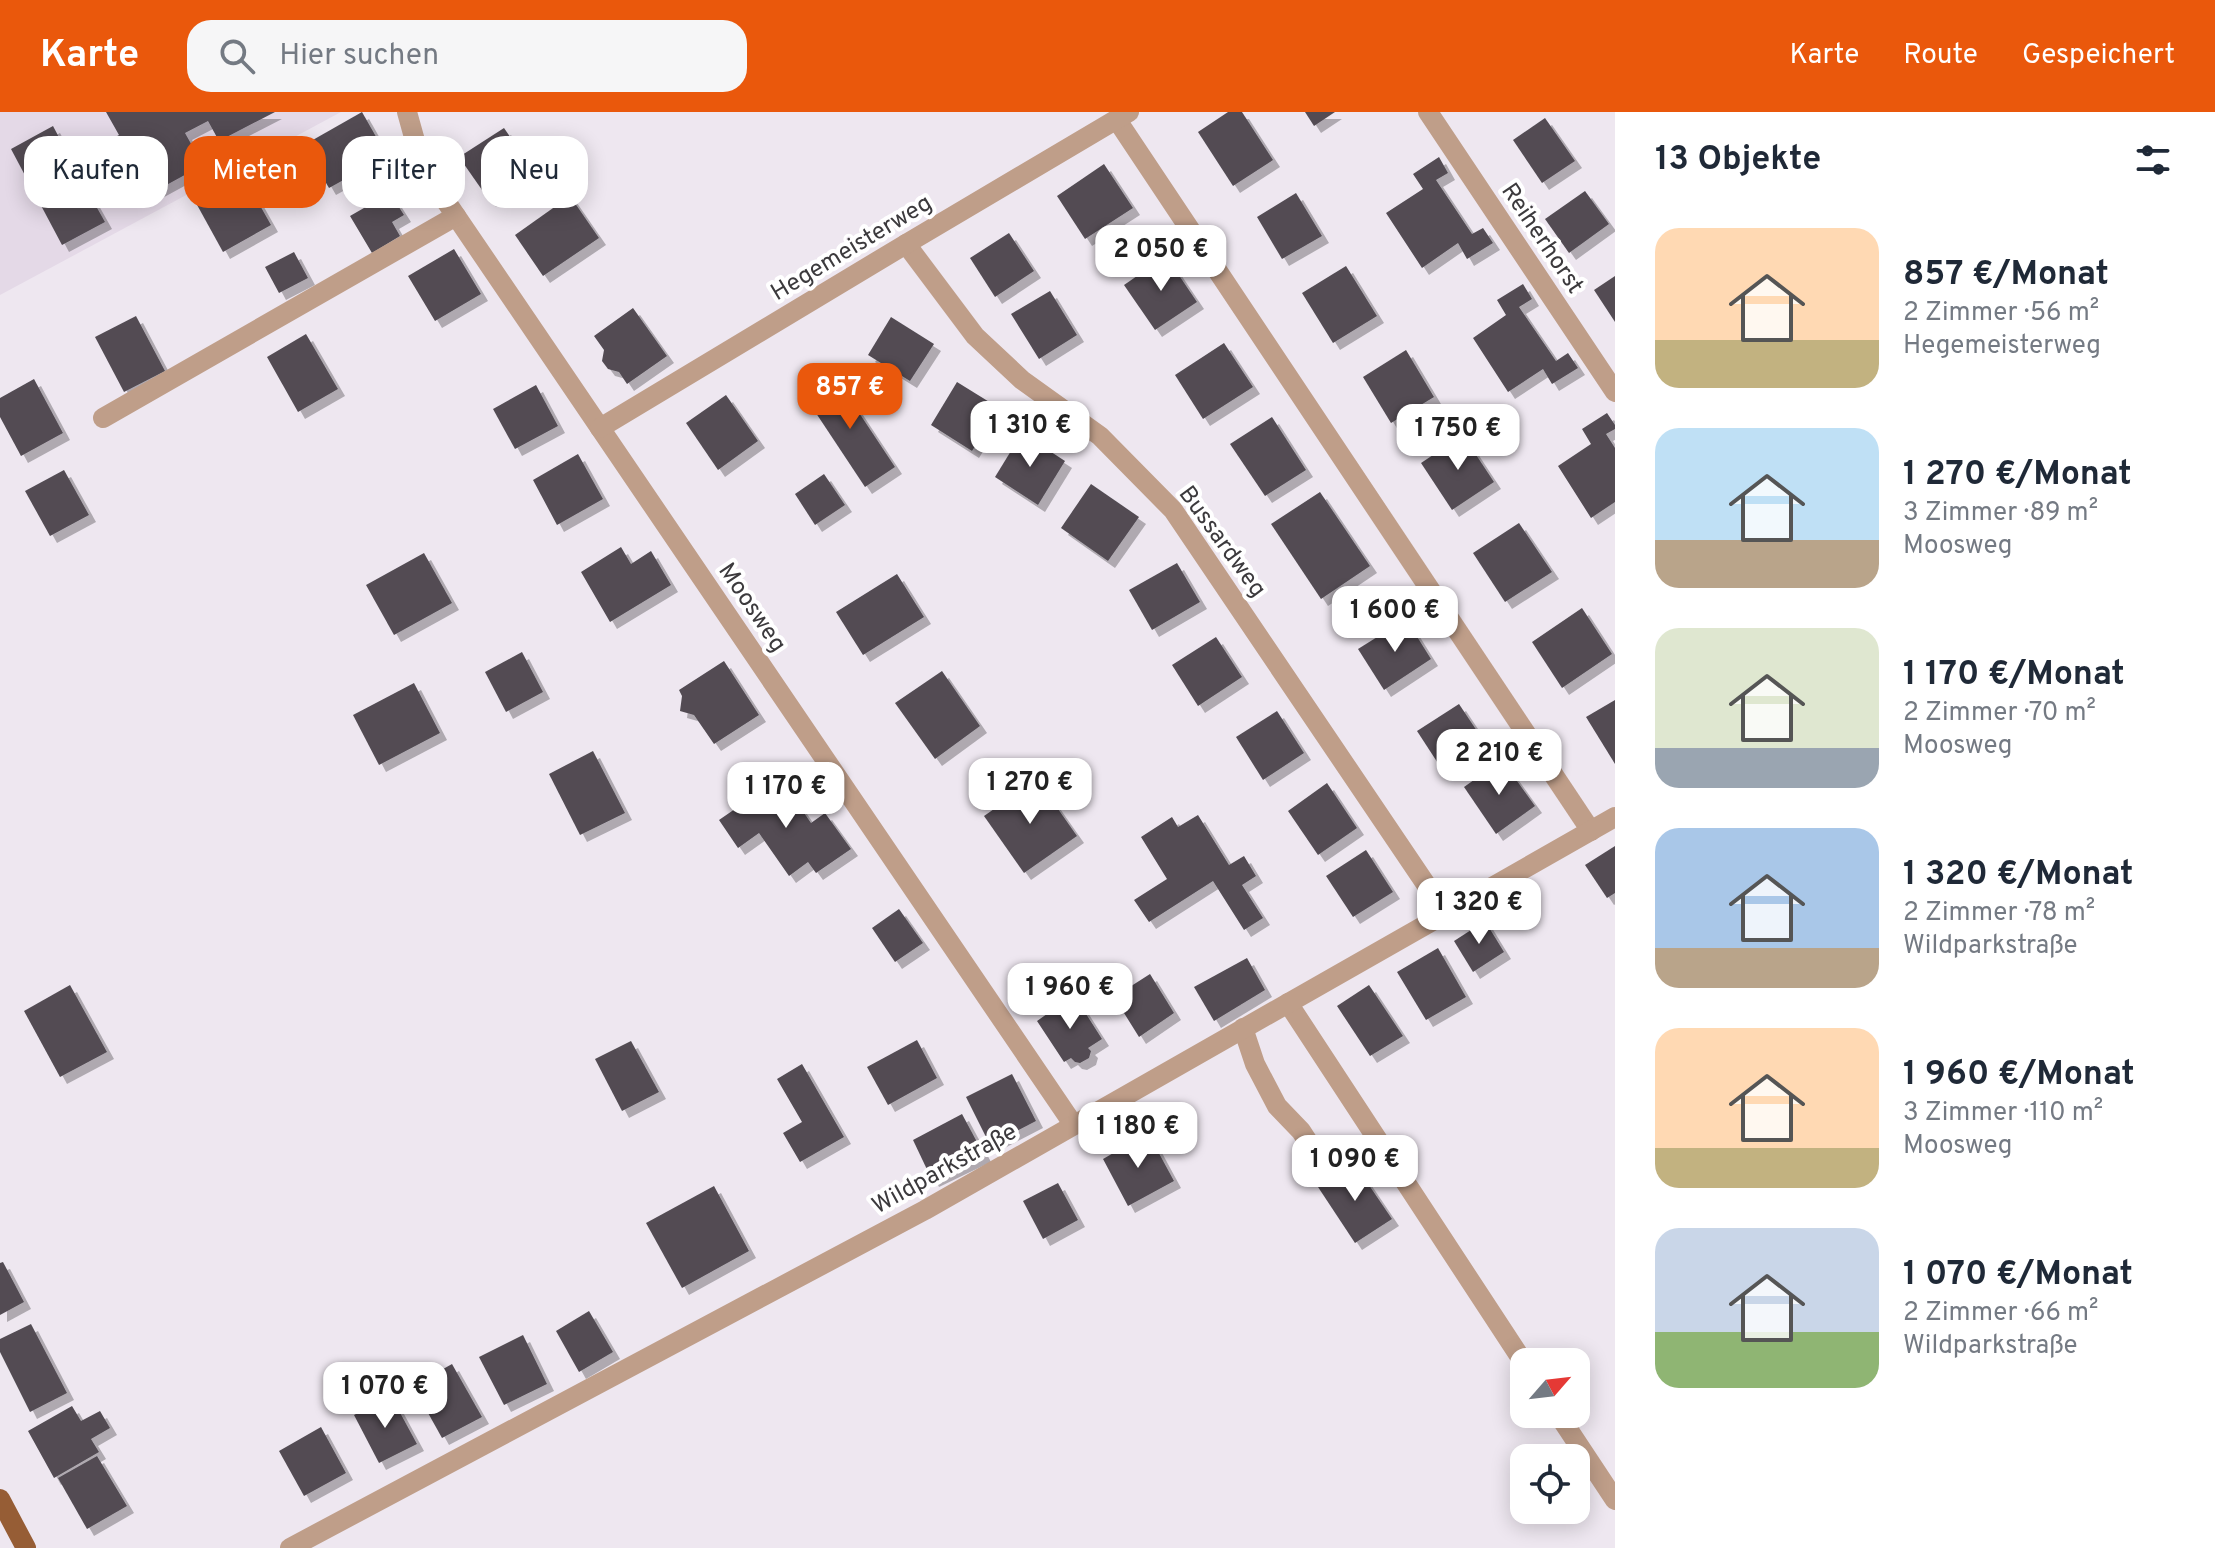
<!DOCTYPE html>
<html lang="de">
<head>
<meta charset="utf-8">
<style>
	:root { --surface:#fff; --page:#f6f6f7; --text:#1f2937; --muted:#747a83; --accent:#ea580c }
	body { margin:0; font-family:Overpass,sans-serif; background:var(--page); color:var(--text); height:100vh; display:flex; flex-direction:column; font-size:30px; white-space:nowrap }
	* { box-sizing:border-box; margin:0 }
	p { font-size:26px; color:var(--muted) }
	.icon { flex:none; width:44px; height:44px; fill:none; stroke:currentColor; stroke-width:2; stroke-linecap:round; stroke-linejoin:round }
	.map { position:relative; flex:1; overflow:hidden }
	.details { display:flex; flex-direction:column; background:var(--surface); width:600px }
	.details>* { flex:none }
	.top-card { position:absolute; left:24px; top:24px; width:760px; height:72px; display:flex; gap:16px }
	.needle { width:52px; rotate:62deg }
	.buttons { position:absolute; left:1510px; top:1236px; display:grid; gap:16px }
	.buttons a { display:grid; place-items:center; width:80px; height:80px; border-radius:16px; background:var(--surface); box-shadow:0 4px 20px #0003; font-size:40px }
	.price { position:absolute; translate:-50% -68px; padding:0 18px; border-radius:16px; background:#fff; color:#222; font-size:26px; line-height:52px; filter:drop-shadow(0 2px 4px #0008) }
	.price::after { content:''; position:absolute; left:50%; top:48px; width:24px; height:18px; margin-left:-12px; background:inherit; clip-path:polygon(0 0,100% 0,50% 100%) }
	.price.active { background:var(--accent); color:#fff }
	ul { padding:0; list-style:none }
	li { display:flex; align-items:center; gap:24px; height:200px; padding:0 40px }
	li span { display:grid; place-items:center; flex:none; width:224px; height:160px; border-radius:24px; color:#555 }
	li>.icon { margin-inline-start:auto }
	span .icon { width:96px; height:96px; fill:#fffc; stroke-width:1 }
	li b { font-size:34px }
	h2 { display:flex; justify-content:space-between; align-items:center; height:96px; padding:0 40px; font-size:34px }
	.pill { padding:0 28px; border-radius:24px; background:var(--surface); box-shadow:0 4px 20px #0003; font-size:28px; line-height:72px }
	.pill.active { background:var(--accent); color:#fff }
	header { display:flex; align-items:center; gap:48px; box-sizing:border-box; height:112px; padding:0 40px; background:var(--accent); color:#fff }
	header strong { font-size:38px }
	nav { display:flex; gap:44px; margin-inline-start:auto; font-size:28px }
	.search { width:560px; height:72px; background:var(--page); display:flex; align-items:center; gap:20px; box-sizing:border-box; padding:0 28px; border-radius:24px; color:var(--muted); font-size:30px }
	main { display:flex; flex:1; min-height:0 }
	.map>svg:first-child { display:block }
	.built { fill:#e4d9e7 }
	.building { fill:#524c53; filter:url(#shadow) }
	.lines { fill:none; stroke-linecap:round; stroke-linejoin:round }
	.minor { stroke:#bf9e89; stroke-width:20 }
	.major { stroke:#965d35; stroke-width:20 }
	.labels { text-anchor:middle; stroke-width:8; stroke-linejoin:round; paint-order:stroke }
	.street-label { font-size:24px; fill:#3c3a3d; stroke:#fff }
</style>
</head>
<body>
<header>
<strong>Karte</strong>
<div class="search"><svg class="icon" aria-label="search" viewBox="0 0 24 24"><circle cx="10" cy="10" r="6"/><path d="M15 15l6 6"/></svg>Hier suchen</div>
<nav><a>Karte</a><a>Route</a><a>Gespeichert</a></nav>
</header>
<main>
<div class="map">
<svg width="1615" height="1436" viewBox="0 0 1615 1436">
	<defs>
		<filter id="shadow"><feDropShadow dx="7" dy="7" stdDeviation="0" flood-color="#0004"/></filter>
	</defs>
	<rect width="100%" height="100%" fill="#eee7f0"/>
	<path class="built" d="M0,0H341L0,183Z"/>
	<g class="building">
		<path d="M106,0H275L219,29L208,9L185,21L203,53L150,82L134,53L87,78L105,110L62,133L11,37L53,14L71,48L119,23Z"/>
		<path d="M362,0L387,44L329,76L304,33Z"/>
		<path d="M1228,0H1242L1273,48L1233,74L1198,20Z"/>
		<path d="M1305,0H1335L1314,14Z"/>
		<path d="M1545,6L1575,49L1542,71L1513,28Z"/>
		<path d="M504,16L533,58L489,88L459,45Z"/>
		<path d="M1439,45L1448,61L1436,68L1472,122L1483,116L1493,131L1467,147L1458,131L1422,156L1386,101L1423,77L1413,62Z"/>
		<path d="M1104,52L1133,96L1085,127L1057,84Z"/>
		<path d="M244,65L271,113L223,140L196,91Z"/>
		<path d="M1585,79L1609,112L1569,141L1545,107Z"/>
		<path d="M390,81L404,103L392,110L400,124L372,141L350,104Z"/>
		<path d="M1296,81L1322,124L1282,147L1257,105Z"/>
		<path d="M570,84L599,126L543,164L515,123Z"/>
		<path d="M1009,121L1034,159L995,185L970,146Z"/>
		<path d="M454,137L481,182L435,209L408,164Z"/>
		<path d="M294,140L308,166L279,181L265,155Z"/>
		<path d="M1166,144L1197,190L1155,218L1124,173Z"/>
		<path d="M1346,154L1377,204L1333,231L1302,181Z"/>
		<path d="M1615,164V210L1594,178Z"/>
		<path d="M1523,172L1532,187L1519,195L1556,249L1568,241L1578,256L1552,272L1543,257L1508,280L1473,226L1506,203L1497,188Z"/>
		<path d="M1050,179L1077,223L1039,247L1011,202Z"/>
		<path d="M633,196L667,244L627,272L619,260L608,257L602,249L604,238L594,224Z"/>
		<path d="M136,204L165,259L124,280L95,225Z"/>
		<path d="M891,205L934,232L910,269L868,243Z"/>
		<path d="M306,222L338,277L298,300L267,245Z"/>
		<path d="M1224,231L1253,275L1203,307L1175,263Z"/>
		<path d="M1406,238L1434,285L1391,311L1363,265Z"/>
		<path d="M834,263L895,355L865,375L804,283Z"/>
		<path d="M34,267L63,321L21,344L0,305V286Z"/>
		<path d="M957,270L999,296L972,339L931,313Z"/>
		<path d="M536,273L558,314L515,337L493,297Z"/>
		<path d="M726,283L758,329L718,358L686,311Z"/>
		<path d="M1607,301L1615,313V317L1606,322L1615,336V390L1591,406L1558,354L1591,332L1582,317Z"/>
		<path d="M1272,305L1306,358L1265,384L1230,332Z"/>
		<path d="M1022,321L1065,349L1038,393L995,365Z"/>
		<path d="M1463,323L1494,370L1452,398L1421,351Z"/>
		<path d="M578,342L603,387L557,413L533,368Z"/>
		<path d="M64,358L89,403L50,424L25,379Z"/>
		<path d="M824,362L845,393L815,413L795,382Z"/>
		<path d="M1091,372L1139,405L1108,449L1061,416Z"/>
		<path d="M1320,380L1370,454L1321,487L1271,412Z"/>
		<path d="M1519,411L1552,460L1505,490L1473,441Z"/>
		<path d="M621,435L631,452L651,439L671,473L610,510L581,460Z"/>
		<path d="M424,441L452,491L394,523L366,473Z"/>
		<path d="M1177,451L1200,490L1152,518L1129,478Z"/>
		<path d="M897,462L924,505L863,543L836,500Z"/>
		<path d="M1582,496L1612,542L1562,576L1532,530Z"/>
		<path d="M1406,507L1431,547L1384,578L1358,537Z"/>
		<path d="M1216,525L1242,565L1198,594L1172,553Z"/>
		<path d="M522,540L543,580L506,600L485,560Z"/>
		<path d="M724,549L759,603L714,632L694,603L680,599L682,584L679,578Z"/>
		<path d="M942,559L980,614L935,647L895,591Z"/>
		<path d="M414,571L440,621L379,653L353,603Z"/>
		<path d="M1615,588V652L1586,605Z"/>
		<path d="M1459,592L1487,634L1445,662L1417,619Z"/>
		<path d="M1277,599L1304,641L1263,668L1236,625Z"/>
		<path d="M593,639L625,701L580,723L549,662Z"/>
		<path d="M1502,648L1535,694L1496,722L1464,675Z"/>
		<path d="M780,666L811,711L825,701L851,737L816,761L808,750L789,764L759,721L738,736L719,708Z"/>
		<path d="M1037,667L1077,724L1024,761L984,704Z"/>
		<path d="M1327,671L1357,716L1318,743L1288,699Z"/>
		<path d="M1198,703L1229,753L1244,744L1256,764L1242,773L1263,806L1244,818L1213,769L1149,810L1134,788L1167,767L1141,725L1172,705L1178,715Z"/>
		<path d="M1615,734V781L1607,786L1585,753Z"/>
		<path d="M1366,738L1393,780L1353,805L1326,764Z"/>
		<path d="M899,797L923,831L895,850L872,816Z"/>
		<path d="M1485,809L1504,840L1473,860L1454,829Z"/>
		<path d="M1438,836L1466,885L1426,908L1397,860Z"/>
		<path d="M1247,846L1265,878L1214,909L1194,875Z"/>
		<path d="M1150,862L1174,901L1139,925L1114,885Z"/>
		<path d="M70,873L107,940L60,965L24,899Z"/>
		<path d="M1369,873L1403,924L1370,944L1337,894Z"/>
		<path d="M1074,883L1102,927L1088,936L1091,939L1089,946L1080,951L1075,950L1071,946L1064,950L1037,909Z"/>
		<path d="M917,928L937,966L888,993L867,955Z"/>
		<path d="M631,929L659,980L622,999L595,947Z"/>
		<path d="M802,952L844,1025L800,1050L783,1021L802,1010L777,967Z"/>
		<path d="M1012,962L1036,1009L990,1033L966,985Z"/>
		<path d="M962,1002L984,1043L932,1068L913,1028Z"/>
		<path d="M1148,1021L1174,1069L1128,1094L1103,1047Z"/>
		<path d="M1354,1051L1392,1107L1355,1131L1318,1075Z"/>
		<path d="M1058,1071L1078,1108L1043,1127L1023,1089Z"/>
		<path d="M714,1074L749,1139L682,1176L646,1111Z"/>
		<path d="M3,1150L24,1190L0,1203V1151Z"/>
		<path d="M589,1199L613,1240L579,1260L556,1219Z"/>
		<path d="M31,1212L67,1281L30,1300L0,1240V1227Z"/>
		<path d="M523,1223L547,1272L504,1293L479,1245Z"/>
		<path d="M452,1252L482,1305L442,1326L413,1274Z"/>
		<path d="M391,1284L417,1332L379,1351L354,1303Z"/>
		<path d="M72,1294L81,1309L100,1299L110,1316L91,1327L99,1340L54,1366L28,1319Z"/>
		<path d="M321,1315L346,1361L304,1384L279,1339Z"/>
		<path d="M97,1344L127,1394L87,1417L58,1366Z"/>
	</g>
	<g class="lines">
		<g class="minor">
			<path d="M407,0L422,54L1073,1012"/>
			<path d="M1428,0L1615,280"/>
			<path d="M1117,8L1591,719"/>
			<path d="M906,132L975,224L1022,268L1100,324L1173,398L1446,802"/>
			<path d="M103,306L456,104"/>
			<path d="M600,316L906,132L1129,0"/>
			<path d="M1288,891L1524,1251"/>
			<path d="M1243,916L1255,952L1277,994L1301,1019L1316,1042"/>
			<path d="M1558,1302L1615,1388"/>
			<path d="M290,1436L925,1098L1615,705"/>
		</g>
		<path class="major" d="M0,1387L26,1436"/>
	</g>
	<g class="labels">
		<g class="street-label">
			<text transform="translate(1543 126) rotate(56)" y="8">Reiherhorst</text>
			<text transform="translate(851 135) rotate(-31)" y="8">Hegemeisterweg</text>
			<text transform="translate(1223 429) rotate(54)" y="8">Bussardweg</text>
			<text transform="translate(753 495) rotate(56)" y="8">Moosweg</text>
			<text transform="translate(944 1056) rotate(-29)" y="8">Wildparkstraße</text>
		</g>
	</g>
</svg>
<div class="buttons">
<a><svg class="needle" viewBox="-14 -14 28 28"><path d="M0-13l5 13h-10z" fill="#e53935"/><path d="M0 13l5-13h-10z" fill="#747a83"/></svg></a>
<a><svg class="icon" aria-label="locate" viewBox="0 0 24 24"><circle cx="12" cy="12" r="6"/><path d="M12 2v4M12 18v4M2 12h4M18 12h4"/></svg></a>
</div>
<b class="price" style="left:1161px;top:181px">2 050 €</b>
<b class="price active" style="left:850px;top:319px">857 €</b>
<b class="price" style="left:1030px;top:357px">1 310 €</b>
<b class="price" style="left:1458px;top:360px">1 750 €</b>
<b class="price" style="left:1395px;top:542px">1 600 €</b>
<b class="price" style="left:1499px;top:685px">2 210 €</b>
<b class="price" style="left:1030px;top:714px">1 270 €</b>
<b class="price" style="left:786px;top:718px">1 170 €</b>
<b class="price" style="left:1479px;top:834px">1 320 €</b>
<b class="price" style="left:1070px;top:919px">1 960 €</b>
<b class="price" style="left:1138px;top:1058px">1 180 €</b>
<b class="price" style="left:1355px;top:1091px">1 090 €</b>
<b class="price" style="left:385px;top:1318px">1 070 €</b>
<div class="top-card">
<a class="pill">Kaufen</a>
<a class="pill active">Mieten</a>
<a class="pill">Filter</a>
<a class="pill">Neu</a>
</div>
</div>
<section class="details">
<h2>13 Objekte<svg class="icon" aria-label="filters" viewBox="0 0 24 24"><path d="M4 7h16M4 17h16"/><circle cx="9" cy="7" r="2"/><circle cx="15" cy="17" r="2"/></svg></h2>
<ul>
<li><span style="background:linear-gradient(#ffd9b3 70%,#c2b280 0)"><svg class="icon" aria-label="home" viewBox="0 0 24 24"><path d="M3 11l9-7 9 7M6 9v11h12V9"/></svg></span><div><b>857 €/Monat</b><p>2 Zimmer · 56 m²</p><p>Hegemeisterweg</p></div></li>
<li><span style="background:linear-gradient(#bfe0f5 70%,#b9a48a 0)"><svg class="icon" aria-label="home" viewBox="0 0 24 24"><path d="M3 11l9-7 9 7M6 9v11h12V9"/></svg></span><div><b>1 270 €/Monat</b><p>3 Zimmer · 89 m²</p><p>Moosweg</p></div></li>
<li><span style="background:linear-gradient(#dfe7d0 75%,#9aa5b1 0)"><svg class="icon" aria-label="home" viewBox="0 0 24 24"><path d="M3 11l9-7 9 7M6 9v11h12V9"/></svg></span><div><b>1 170 €/Monat</b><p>2 Zimmer · 70 m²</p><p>Moosweg</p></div></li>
<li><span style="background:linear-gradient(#a9c7e8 75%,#b9a48a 0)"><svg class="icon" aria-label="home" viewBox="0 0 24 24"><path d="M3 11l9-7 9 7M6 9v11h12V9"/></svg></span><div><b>1 320 €/Monat</b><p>2 Zimmer · 78 m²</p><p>Wildparkstraße</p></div></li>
<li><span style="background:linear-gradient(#ffd9b3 75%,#c2b280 0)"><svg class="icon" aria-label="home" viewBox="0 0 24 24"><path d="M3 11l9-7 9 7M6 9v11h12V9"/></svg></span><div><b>1 960 €/Monat</b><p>3 Zimmer · 110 m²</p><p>Moosweg</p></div></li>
<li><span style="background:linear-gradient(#c9d6e8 65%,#8fb573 0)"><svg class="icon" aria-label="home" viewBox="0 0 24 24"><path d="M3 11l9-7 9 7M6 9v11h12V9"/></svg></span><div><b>1 070 €/Monat</b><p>2 Zimmer · 66 m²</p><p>Wildparkstraße</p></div></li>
</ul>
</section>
</main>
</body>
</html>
